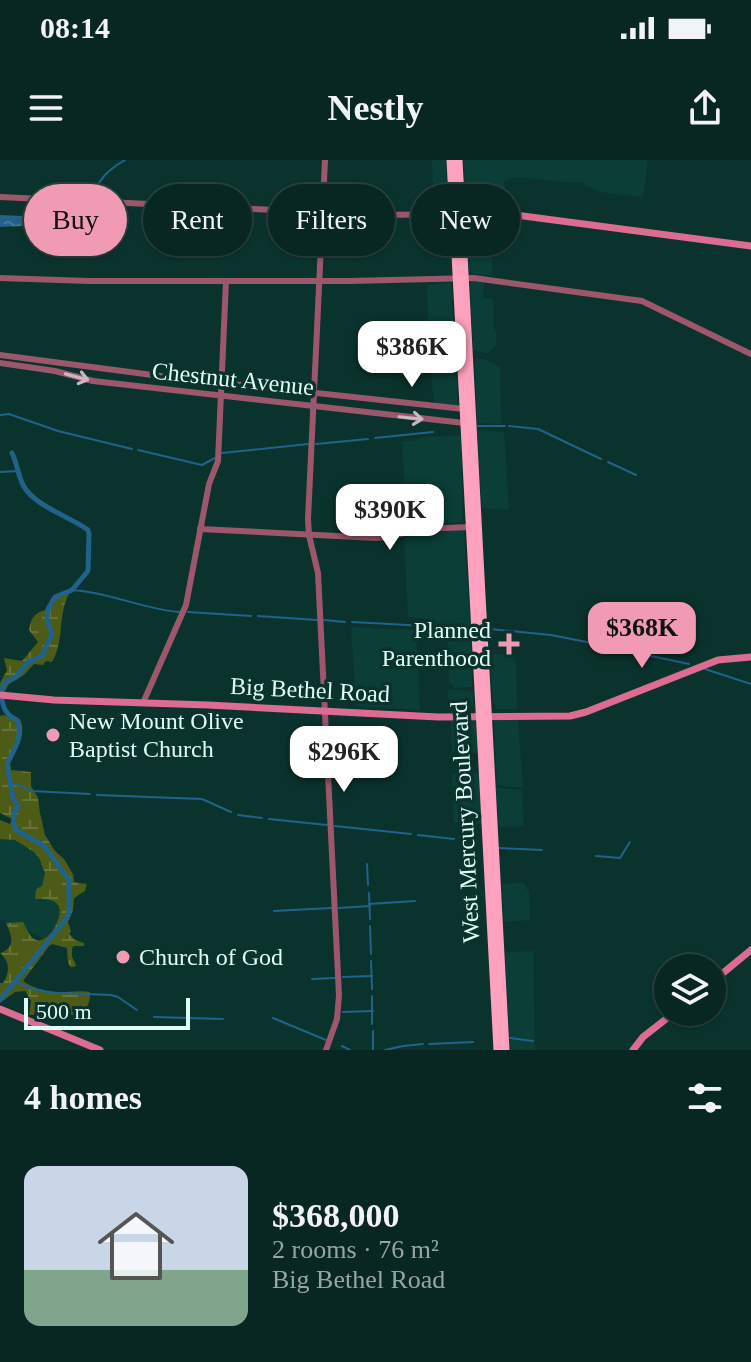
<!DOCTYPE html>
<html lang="en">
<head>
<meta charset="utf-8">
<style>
	:root { --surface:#082622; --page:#112e2a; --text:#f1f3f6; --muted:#98a5a5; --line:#294340; --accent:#f19ab4 }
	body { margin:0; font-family:Georgia,serif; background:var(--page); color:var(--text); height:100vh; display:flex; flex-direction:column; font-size:30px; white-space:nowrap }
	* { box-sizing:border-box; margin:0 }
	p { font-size:26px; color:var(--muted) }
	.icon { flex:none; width:44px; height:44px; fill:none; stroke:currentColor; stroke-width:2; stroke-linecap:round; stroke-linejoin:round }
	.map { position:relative; height:890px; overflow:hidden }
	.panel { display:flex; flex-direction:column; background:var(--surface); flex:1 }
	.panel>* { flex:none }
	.banner { position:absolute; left:24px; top:24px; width:704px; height:72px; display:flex; gap:16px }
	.controls { position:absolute; left:654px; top:794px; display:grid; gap:16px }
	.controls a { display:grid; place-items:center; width:72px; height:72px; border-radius:50%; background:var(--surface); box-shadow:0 2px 6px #0004,0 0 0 2px var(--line); font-size:40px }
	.scale { position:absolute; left:24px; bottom:20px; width:166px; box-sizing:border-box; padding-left:8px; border:4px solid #e1fbf6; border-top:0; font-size:22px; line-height:28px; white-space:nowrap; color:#e1fbf6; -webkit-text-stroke:6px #0b332d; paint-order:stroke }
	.price { position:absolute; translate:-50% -68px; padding:0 18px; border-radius:16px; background:#fff; color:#222; font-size:26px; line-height:52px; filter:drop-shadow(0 2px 4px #0008) }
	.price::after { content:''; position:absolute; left:50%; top:48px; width:24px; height:18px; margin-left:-12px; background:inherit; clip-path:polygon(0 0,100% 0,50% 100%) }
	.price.current { background:var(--accent); color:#111 }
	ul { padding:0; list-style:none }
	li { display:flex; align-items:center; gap:24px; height:200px; padding:0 24px }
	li+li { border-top:2px solid var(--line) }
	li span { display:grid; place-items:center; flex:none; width:224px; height:160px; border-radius:16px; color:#555 }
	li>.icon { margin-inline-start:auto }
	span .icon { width:96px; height:96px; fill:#fffc; stroke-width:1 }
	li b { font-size:34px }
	h2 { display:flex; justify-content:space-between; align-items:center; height:96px; padding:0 24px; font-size:34px }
	.tag { padding:0 28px; border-radius:36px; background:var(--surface); box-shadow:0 2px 6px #0004,0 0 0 2px var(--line); font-size:28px; line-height:72px }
	.tag.current { background:var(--accent); color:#111 }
	.status { display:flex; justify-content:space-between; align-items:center; height:56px; padding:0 40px; background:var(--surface); direction:ltr }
	.status svg { height:22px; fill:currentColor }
	header { display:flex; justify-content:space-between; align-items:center; height:104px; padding:0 24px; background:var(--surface); font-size:36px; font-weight:700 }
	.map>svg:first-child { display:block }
	.built { fill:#0a3e36 }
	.wetland { fill:url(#wetland-marsh) }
	.water { fill:url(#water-ripples) }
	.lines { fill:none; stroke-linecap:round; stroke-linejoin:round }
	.stream { stroke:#21628a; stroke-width:2 }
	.river { stroke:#21628a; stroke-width:5 }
	.tertiary { stroke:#9d576d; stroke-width:6 }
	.secondary { stroke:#dc6c91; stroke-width:7 }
	.trunk { stroke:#fea1be; stroke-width:9 }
	.oneway { stroke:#c6b9bf }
	.poi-dot { fill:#f19ab4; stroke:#0b332d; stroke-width:3 }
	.labels { text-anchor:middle; stroke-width:7; stroke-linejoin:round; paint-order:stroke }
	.street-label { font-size:24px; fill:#e1fbf6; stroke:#0b332d }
	.poi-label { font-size:24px; fill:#e1fbf6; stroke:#0b332d; text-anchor:start }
</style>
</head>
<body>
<div class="status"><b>08:14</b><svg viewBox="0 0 49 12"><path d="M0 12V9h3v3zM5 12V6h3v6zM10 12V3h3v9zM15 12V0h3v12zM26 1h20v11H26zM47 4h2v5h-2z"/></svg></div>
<header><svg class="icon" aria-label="menu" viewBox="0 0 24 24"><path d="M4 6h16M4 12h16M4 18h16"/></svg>Nestly<svg class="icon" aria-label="share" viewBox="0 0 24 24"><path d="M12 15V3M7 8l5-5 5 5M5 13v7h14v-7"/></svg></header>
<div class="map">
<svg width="751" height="890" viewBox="0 0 751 890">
	<defs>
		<pattern id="wetland-marsh" width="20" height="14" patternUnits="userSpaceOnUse" patternTransform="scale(2)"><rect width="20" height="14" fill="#4c5b16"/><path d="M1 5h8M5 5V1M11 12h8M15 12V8" fill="none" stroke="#667338"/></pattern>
		<pattern id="water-ripples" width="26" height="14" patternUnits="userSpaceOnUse" patternTransform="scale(2)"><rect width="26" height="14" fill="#21628a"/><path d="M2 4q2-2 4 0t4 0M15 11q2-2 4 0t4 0" fill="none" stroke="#41799b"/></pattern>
	</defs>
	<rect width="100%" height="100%" fill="#0b332d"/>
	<g class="built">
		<path d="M432,0H446L448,47L445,50L421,51L419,49L420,38H433Z"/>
		<path d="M464,0H648L643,37L599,32L586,26L583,22L574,23L515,17L505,21L502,51L469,48L465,45Z"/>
		<path d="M468,57L505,60L501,91L492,92V116L473,114L469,110L467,59Z"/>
		<path d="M473,121L484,122L483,138L493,139V168L497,173L496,185L488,193L473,190L470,123Z"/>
		<path d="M451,123L457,222V246L434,244L429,194L427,125Z"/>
		<path d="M475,199H484L500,207L501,264L477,263Z"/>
		<path d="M477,270L504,272L509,350L482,348Z"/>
		<path d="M461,275L463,362L404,367L402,340L405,332L402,282L417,280L418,278Z"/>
		<path d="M464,370L470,466L431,464L426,459L408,457L404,375L417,372Z"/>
		<path d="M351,467L416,470L420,550L356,546Z"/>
		<path d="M447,471L471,473L472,527L453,528V524H449Z"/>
		<path d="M497,494L512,495L516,502L517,549H497L493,543L490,495Z"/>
		<path d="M447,529L473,531V546L470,549H450Z"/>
		<path d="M450,558H473L476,561L478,593L457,594L452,591Z"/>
		<path d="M494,559H518L523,628L497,625Z"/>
		<path d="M479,613L482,664L454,662L452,614Z"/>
		<path d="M496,628L522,630L524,666L499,667Z"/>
		<path d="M0,676L12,677L36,690L65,753L45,779L0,759Z"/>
		<path d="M524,723L526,725L527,730H529L530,760L504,762L502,724Z"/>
		<path d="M533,791L535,890H510L505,794L507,792Z"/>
	</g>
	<g class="wetland">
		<path d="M70,432C57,454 65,481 52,502L46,501L43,505L34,504L24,515L9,524L5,531L0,530V523L7,510L4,498L22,501L38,482L29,470C31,456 37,451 50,449L56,438Z"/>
		<path d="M3,555L20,559C27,575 17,588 10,602L11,610L31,612V626L38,638L40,653L45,675L55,691L64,699L73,714L74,722L87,724L85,731L74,738L73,750L68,762L71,771L69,774L75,780L84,783V786H74L72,788V797L76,805L74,807H71L68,803L67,788L52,784L49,786L23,821C31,827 46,832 56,832C67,833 78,830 90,832C92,866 50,853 29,855L31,841L25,831L15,832L0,843V823H3C10,812 10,801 0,793C16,788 12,776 6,763L23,762C26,767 29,776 34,779C36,780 38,781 41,780C50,779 63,757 59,747C56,738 42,739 35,739L36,729L42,726L45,713L39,698L34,692L15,680L0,679V660L10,664L12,659L0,653V556Z"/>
	</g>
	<path class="water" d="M93,45H96L95,61L92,63L0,67V55L89,59L91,57Z"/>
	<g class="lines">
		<g class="stream">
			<path d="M95,39C95,20 110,9 125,0"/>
			<path d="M0,255L9,254L58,271L132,289"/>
			<path d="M478,266H505"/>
			<path d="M509,266L538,269L601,299"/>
			<path d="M375,278L433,272"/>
			<path d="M316,284L368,279"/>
			<path d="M138,290L202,305L215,298"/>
			<path d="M222,293L308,284"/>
			<path d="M608,302L636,315"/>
			<path d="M0,312L19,311"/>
			<path d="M72,430C108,432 143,449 179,452"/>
			<path d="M188,452L251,456"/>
			<path d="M258,456L317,460"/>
			<path d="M324,460L345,462"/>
			<path d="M352,462L426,466"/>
			<path d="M432,466L469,468"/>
			<path d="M489,469L551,475L612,487"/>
			<path d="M618,489L689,504"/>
			<path d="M705,509L751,524"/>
			<path d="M11,624L22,626L32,631L90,634"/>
			<path d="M97,635L202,639L231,652"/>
			<path d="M238,655L262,658"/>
			<path d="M269,659L327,665"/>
			<path d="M335,666L411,674"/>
			<path d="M418,675L454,679"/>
			<path d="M500,688L542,690"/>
			<path d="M596,696L620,698L630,682"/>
			<path d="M367,704L368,725"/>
			<path d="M369,733L370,759"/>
			<path d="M369,744L415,741"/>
			<path d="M339,748L370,746"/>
			<path d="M274,751L331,748"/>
			<path d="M370,766L371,794"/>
			<path d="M371,801L372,829"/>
			<path d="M343,817L372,816"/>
			<path d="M312,819L335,818"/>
			<path d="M16,822C46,838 79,832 111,835L118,837L137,850"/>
			<path d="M372,836V864"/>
			<path d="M343,852L373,851"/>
			<path d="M154,857L223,859"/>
			<path d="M273,858L326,880"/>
			<path d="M373,871V890"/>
			<path d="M510,878L533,881"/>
			<path d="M429,884L473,882"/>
			<path d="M342,886L350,890"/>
			<path d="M385,890L403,886L423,884"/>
		</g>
		<path class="river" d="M0,840L67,758L69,752V720L44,686L16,670C12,662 13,653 18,646L13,638L7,604C14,590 24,575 17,560C1,553 0,539 4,523L16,517L28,502L42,496L52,474L47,459L48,449L55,437L72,430L88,411L89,374L88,370C69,356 34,346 23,325C18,315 17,303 12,293"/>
		<g class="tertiary">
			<path d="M325,0L308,359L309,375L318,413L339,835L337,859L326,890"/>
			<path d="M0,37L381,55L453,54"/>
			<path d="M0,118L89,121H349L474,118L642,141L751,194"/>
			<path d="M0,195L168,217L464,249"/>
			<path d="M0,203L55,211L93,221L464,263"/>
			<path d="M200,369L376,378L389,377L419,369L471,367"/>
			<path d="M143,543L186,445L209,324L218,301L226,121"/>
		</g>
		<g class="secondary">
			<path d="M456,53L467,51L501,53L751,86"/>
			<path d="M0,535L54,540L208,545L438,557L570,556L586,552L718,500L751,497"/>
			<path d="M712,822L751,790"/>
			<path d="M0,849L100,890"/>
			<path d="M633,890L643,877L675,852"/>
		</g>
		<g class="trunk">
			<path d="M451,0L498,890"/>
			<path d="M458,0L505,890"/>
		</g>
	</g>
	<defs><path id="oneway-shaft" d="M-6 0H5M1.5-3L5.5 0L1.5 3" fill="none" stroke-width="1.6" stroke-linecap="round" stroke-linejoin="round" transform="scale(2)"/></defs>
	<g class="oneway">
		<use href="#oneway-shaft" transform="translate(77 217) rotate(15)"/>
		<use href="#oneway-shaft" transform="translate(411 258) rotate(6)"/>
	</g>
	<g class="poi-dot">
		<path d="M505 472h8v8h8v8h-8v8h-8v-8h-8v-8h8z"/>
		<circle cx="53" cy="575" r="8"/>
		<circle cx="123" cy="797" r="8"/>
	</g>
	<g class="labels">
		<g class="street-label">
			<text transform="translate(233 219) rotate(6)" y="8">Chestnut Avenue</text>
			<text transform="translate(310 530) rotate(3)" y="8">Big Bethel Road</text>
			<text transform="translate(465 662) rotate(-93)" y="8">West Mercury Boulevard</text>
		</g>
		<g class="poi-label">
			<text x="491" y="478" text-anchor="end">Planned<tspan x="491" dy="28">Parenthood</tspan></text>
			<text x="69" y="569">New Mount Olive<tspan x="69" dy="28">Baptist Church</tspan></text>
			<text x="139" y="805">Church of God</text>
		</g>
	</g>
</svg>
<div class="controls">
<a><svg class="icon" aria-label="layers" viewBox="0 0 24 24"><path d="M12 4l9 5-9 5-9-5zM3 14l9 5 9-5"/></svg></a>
</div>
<div class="scale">500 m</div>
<b class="price" style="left:412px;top:229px">$386K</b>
<b class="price" style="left:390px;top:392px">$390K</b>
<b class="price current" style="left:642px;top:510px">$368K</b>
<b class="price" style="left:344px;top:634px">$296K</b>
<div class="banner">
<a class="tag current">Buy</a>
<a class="tag">Rent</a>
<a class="tag">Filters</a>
<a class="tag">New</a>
</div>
</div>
<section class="panel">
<h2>4 homes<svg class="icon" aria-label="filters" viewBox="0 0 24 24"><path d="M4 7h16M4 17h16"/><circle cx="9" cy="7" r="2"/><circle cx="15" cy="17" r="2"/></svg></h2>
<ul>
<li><span style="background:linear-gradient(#c9d6e8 65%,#7fa58c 0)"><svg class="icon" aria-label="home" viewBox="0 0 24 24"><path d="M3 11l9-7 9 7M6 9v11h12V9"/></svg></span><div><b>$368,000</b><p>2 rooms · 76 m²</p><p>Big Bethel Road</p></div></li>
</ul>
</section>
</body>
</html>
